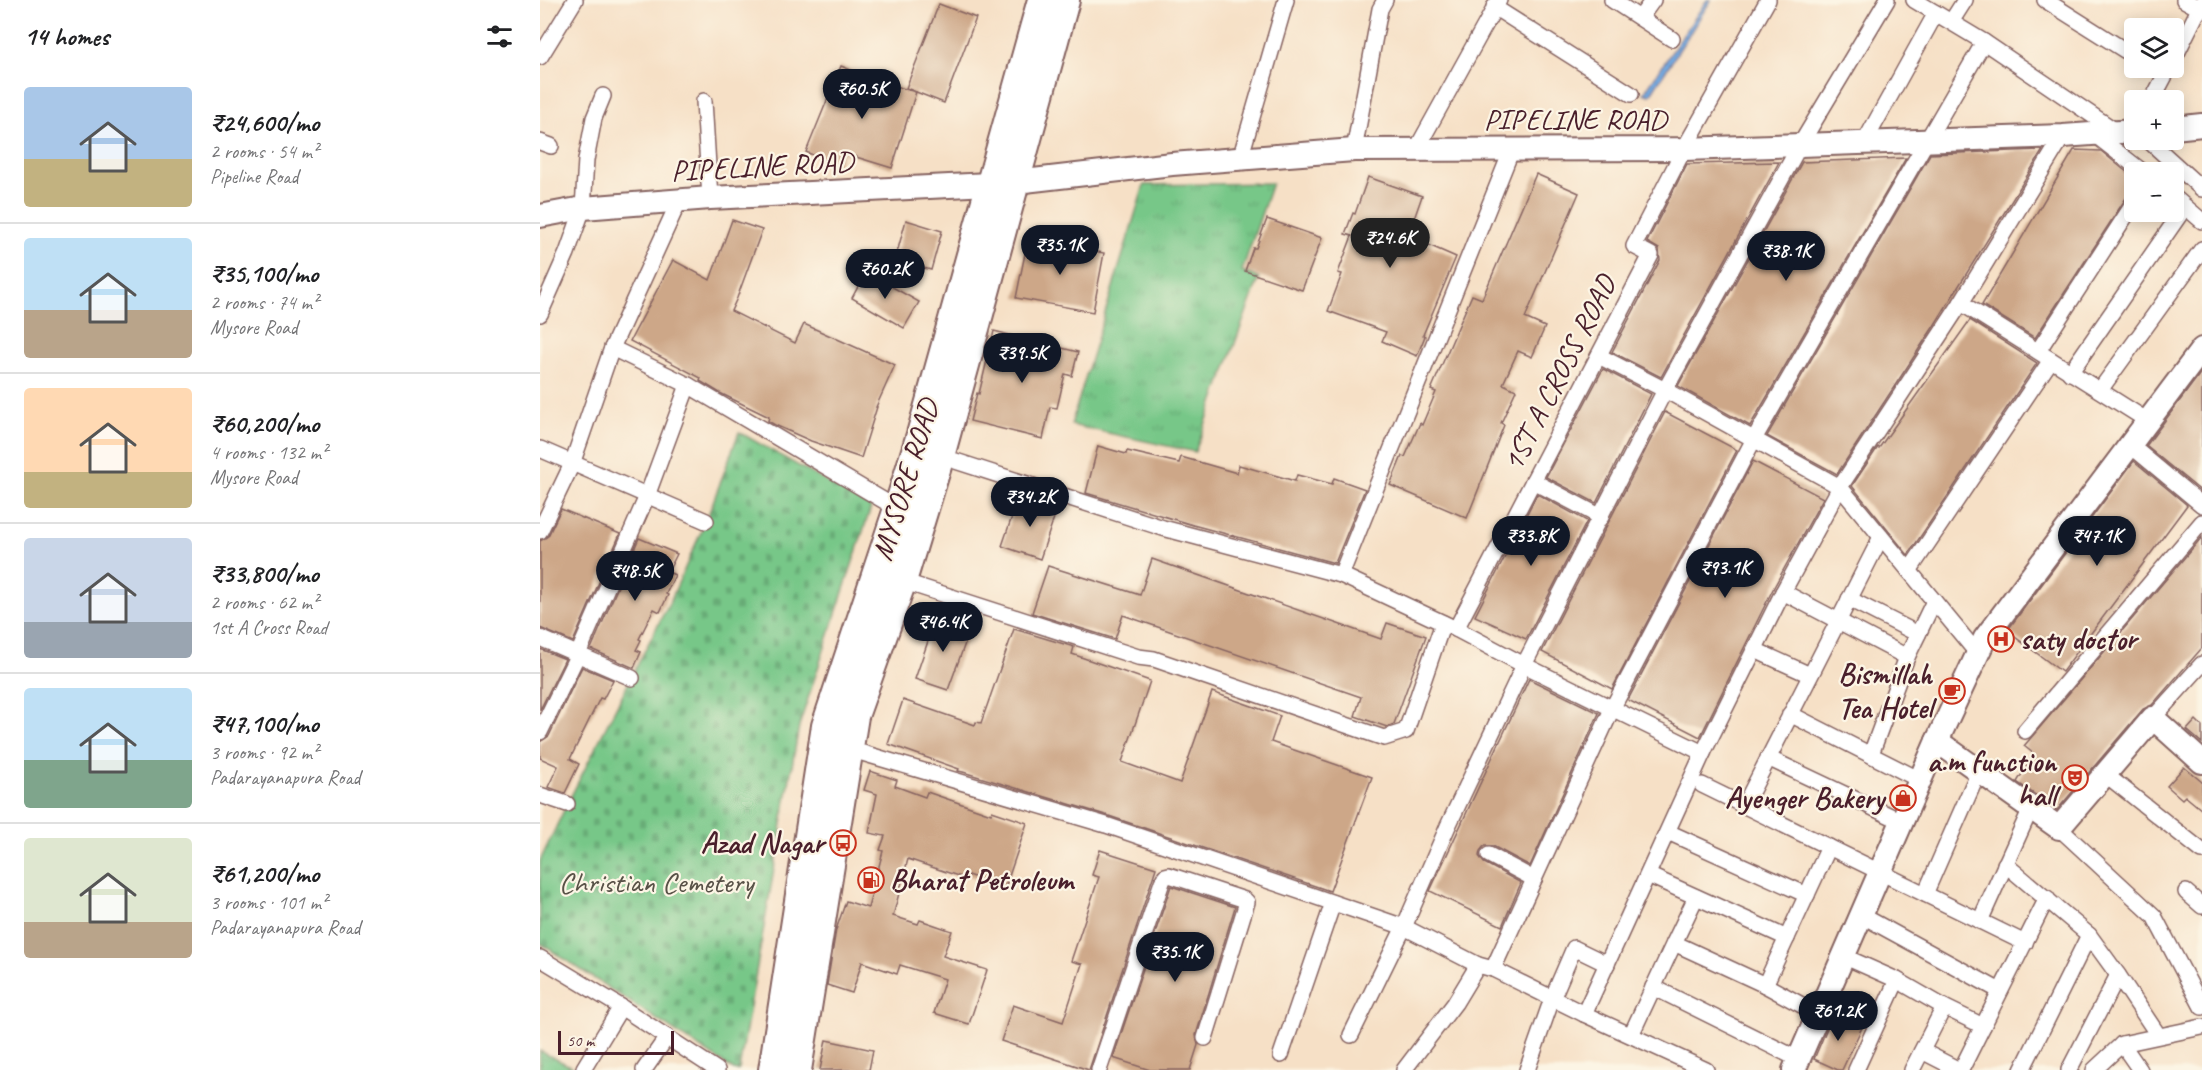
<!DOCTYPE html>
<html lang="en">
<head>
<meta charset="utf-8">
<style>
	:root { --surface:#fff; --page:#f6f6f6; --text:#202124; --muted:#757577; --line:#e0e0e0; --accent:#111827 }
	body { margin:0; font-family:Caveat,sans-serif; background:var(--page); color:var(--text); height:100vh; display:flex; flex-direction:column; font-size:22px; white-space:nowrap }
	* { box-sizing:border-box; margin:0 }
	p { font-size:20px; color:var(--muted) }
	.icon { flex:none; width:33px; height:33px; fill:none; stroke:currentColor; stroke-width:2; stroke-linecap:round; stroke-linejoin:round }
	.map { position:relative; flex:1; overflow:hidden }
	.side { display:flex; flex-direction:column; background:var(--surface); width:540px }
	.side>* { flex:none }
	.controls { position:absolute; left:1584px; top:18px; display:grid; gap:12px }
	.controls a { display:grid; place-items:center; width:60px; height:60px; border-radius:6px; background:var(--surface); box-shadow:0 3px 15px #0003; font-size:30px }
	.scale { position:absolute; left:18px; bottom:15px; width:116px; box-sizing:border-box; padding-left:6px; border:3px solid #4a1f2b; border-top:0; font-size:16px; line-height:21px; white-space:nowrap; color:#4a1f2b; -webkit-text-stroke:4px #fcf5e5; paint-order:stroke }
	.price { position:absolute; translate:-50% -51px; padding:0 14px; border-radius:21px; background:var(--accent); color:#fff; font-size:20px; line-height:39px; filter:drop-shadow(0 2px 3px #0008) }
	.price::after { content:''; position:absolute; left:50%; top:36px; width:18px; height:14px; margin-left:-9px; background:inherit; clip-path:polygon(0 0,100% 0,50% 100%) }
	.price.selected { background:#222; color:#fff }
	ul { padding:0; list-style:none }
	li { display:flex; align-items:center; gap:18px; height:150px; padding:0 24px }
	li+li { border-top:2px solid var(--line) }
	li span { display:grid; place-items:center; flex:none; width:168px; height:120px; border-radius:6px; color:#555 }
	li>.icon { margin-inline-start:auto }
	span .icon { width:72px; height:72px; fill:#fffc; stroke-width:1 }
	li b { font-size:26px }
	h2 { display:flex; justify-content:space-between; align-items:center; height:72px; padding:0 24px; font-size:26px }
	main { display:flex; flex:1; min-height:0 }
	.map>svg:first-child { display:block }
	.grass { fill:url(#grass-tufts); stroke:#60735a; stroke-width:1.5 }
	.cemetery { fill:url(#cemetery-stones); stroke:#60735a; stroke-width:1.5 }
	.water { fill:#77afe6; stroke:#606788; stroke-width:1.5 }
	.building { fill:#cda788 }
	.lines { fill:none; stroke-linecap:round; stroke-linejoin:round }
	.street-casing { stroke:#866361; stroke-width:18 }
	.secondary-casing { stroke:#866361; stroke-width:26 }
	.highway-casing { stroke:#866361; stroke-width:32 }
	.street { stroke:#fff; stroke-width:15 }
	.secondary { stroke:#fff; stroke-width:22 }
	.highway { stroke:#fff; stroke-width:28 }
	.labels { text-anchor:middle; stroke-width:4.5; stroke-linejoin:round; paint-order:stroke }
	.street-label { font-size:30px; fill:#4a1f2b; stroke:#fcf5e5 }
	.poi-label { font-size:30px; font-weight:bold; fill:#4a1f2b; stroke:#fcf5e5; text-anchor:end }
	.park-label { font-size:30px; fill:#585147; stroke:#fcf5e5 }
</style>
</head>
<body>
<main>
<section class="side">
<h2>14 homes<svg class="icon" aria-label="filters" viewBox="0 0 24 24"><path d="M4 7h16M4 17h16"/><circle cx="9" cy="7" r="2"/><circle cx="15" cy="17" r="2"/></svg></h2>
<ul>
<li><span style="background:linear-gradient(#a9c7e8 60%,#c2b280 0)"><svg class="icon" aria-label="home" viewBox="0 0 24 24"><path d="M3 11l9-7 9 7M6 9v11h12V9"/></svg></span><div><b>₹24,600/mo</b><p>2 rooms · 54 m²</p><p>Pipeline Road</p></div></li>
<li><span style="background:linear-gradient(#bfe0f5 60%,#b9a48a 0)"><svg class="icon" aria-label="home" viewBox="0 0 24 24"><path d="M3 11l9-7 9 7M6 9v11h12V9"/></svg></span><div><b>₹35,100/mo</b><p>2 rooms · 74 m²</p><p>Mysore Road</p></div></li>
<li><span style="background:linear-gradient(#ffd9b3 70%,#c2b280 0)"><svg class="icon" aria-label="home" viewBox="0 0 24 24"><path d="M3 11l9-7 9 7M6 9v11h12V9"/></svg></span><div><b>₹60,200/mo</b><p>4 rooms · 132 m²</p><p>Mysore Road</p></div></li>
<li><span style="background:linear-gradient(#c9d6e8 70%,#9aa5b1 0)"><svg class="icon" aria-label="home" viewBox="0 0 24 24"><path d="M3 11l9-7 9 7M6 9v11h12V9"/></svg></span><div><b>₹33,800/mo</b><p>2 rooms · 62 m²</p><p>1st A Cross Road</p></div></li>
<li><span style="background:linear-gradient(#bfe0f5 60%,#7fa58c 0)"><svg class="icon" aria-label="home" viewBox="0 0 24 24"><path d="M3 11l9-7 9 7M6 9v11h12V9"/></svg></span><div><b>₹47,100/mo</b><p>3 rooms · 92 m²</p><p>Padarayanapura Road</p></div></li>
<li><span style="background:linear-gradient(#dfe7d0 70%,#b9a48a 0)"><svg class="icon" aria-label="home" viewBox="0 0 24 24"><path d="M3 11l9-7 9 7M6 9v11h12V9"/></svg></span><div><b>₹61,200/mo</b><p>3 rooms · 101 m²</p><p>Padarayanapura Road</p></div></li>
</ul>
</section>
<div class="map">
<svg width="1662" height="1070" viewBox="0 0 1662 1070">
	<defs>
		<pattern id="grass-tufts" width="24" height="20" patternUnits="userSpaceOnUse" patternTransform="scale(1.5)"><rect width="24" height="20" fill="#77c788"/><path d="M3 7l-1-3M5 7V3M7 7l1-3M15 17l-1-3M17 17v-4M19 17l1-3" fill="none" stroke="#68aa76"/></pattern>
		<pattern id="cemetery-stones" width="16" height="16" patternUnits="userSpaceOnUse" patternTransform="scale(1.5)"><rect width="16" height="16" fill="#77c788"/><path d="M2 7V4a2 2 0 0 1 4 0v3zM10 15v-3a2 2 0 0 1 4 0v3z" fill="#68aa76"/></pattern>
	</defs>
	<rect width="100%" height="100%" fill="#fcf5e5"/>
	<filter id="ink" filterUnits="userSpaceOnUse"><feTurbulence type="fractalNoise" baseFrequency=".0167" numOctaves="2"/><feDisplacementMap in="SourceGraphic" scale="12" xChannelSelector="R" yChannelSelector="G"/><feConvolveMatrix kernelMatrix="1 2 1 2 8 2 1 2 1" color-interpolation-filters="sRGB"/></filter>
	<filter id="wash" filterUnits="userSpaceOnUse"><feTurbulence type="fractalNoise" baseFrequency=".008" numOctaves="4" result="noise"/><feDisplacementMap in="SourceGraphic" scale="24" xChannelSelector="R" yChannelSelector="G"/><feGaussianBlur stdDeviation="1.35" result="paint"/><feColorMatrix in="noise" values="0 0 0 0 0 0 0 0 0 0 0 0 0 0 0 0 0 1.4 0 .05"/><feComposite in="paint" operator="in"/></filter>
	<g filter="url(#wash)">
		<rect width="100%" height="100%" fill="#f6e0c6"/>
		<g class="grass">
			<path d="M732,183L702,271L719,278L655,452L531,425L604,185Z"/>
			<path d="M0,1051L38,1070H0Z"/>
		</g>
		<path class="cemetery" d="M199,432L331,507L259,726L199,1070H194L0,943V861L27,804L132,597L166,521Z"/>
		<path class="water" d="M1167,0H1171L1110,95L1104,93Z"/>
		<g id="blocks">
			<g class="building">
				<path d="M399,4L436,18L404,103L366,88Z"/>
				<path d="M301,66L340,82L376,92L352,168L303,153L298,166L266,152Z"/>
				<path d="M1503,150L1394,326L1297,474L1227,436L1390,154Z"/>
				<path d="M1534,150L1561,151L1594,178V193L1586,198L1495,338L1442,305Z"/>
				<path d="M1366,158L1210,426L1138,386L1262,162Z"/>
				<path d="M1239,162L1121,377L1072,352L1120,260L1119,249L1107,242L1147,164Z"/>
				<path d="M996,174L1039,193L985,318L1005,327L992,357L978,351L963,384L976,390L961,423L964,425L927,518L850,485L862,456L865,457L880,423L882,425L896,392L891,390L932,295L942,299Z"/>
				<path d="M828,177L882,196L868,236L916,257L883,335L885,336L877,356L842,341L846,332L788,311L802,274L798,273L812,236L805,234L813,213L815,214Z"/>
				<path d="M727,219L782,238L762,290L705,271L713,248H716Z"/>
				<path d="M192,220L222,230L197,298L191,311L255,343L264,324L355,365L336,407H337L321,458L271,441L235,425L228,421L229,417L180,393L160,381L161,378L90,341L133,260L170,280Z"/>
				<path d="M366,220L402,231L391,270L355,260Z"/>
				<path d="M488,239L564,253L553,312L476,298Z"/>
				<path d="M326,272L379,302L364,328L312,298Z"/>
				<path d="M1430,320L1497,363L1368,555L1312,486L1338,447L1339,448Z"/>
				<path d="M454,331L538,352L532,376L525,374L517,408L510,407L503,439L430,421L437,393L439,394Z"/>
				<path d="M1063,369L1111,394L1056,503L1006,477Z"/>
				<path d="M1662,371V492L1606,446Z"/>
				<path d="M1125,412L1197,450L1072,689L1002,652Z"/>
				<path d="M558,446L586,454L587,451L639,463L641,457L697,473L699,465L755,481L757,475L792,484L794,478L825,489L795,563L653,525L546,493Z"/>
				<path d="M1213,461L1283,498L1234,587L1160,737L1088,700Z"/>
				<path d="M1594,461L1647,505L1522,672L1467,631Z"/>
				<path d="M997,494L1047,521L986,639L935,616Z"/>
				<path d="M479,496L517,509L500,559L462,546Z"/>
				<path d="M21,509L80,534L33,642L0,628V541L8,536Z"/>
				<path d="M1662,537V648L1612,705L1603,709L1517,810L1477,782L1494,754L1484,746Z"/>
				<path d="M99,538L137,554L128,572L135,575L126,594L128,595L120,612L114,609L99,639L101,640L96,650L101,652L94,668L51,649Z"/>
				<path d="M612,559L841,639L847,623L886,636L854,724L847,727L815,716L821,697L583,615L575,639L492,613L508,566L600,595Z"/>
				<path d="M397,615L431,627L408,690L375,679Z"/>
				<path d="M474,629L534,647L532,654L610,681L582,762L640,783L672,692L740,716L731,742L832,777L790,891L569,816L423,772L418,771L419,769L348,744L363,700L435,725L436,722L441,723Z"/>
				<path d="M0,649L25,659L0,710Z"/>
				<path d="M42,667L73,680L63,699L60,698L30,759L39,764L25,793L8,787L18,766L0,758V742L9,736Z"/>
				<path d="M989,679L1059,713L990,866L953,846H944L940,851L939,856L944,863L981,883L962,926L890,891Z"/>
				<path d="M1656,720L1662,726V743L1647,730Z"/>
				<path d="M1644,767L1662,782V810L1645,796L1642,799L1627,786Z"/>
				<path d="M330,771L357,780L355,786L385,797L387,792L451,814L452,811L487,823L465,888L425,874L424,878L368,859L353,916L378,924L380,920L412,931L403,956L447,970L429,1024L394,1013L405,979L360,965L357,974L322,962L312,993L287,985L296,930L306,901L328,908L343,851L340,850L345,836L329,833L337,794L324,790Z"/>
				<path d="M560,850L616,868L549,1070L461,1041L473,1005L523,1022L542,964L531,961L559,877L552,875Z"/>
				<path d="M631,886L695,907L656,1035L658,1045L650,1070H610L573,1058Z"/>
				<path d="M1294,1012L1323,1025L1302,1070H1298L1274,1059Z"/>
				<path d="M286,1040L333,1050L329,1070H280Z"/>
			</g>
		</g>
	</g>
	<g filter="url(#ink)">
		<use href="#blocks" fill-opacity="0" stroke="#866361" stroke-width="1.5"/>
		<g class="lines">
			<g class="street-casing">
				<g id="street">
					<path d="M1072,0L1132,39"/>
					<path d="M1374,0L1444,42L1577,132"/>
					<path d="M1505,0L1589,53"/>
					<path d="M1644,0L1662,10"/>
					<path d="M954,7L1091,94"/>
					<path d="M1100,18L1113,0"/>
					<path d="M1411,22L1425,0"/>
					<path d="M0,57L35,0"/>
					<path d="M1634,59L1662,3"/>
					<path d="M1612,100L1629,68"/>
					<path d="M164,101L170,198"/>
					<path d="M1554,134L1603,172"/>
					<path d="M1608,140L1662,189"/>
					<path d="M0,142L11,146"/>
					<path d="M1324,143L1396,13"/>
					<path d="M814,150L840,9L845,0"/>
					<path d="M876,150L959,0"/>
					<path d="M700,159L746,0"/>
					<path d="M1634,197L1662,221"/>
					<path d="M1421,303L1608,421"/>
					<path d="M0,314L27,253L43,208L46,160L54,118L63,96"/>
					<path d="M72,348L148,385L358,509"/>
					<path d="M1498,351L1594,203"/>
					<path d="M1059,356L1125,390L1300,487L1437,653"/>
					<path d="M1530,373L1645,207"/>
					<path d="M1560,390L1662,249"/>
					<path d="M1590,445L1662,505"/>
					<path d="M0,449L166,521"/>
					<path d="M400,456L623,528L801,575L916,629L984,665L1163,753"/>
					<path d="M993,481L1061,517"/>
					<path d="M0,531L32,464L72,348L139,201"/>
					<path d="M1369,571L1511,360"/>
					<path d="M801,575L972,149"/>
					<path d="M362,581L598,657L614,659L844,738L866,731L903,623"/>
					<path d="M1243,592L1367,657"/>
					<path d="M1309,599L1378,634"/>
					<path d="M916,629L1111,255L1094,246L1144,149L1228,0"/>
					<path d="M0,638L92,678"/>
					<path d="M1215,650L1270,675"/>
					<path d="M1250,714L1380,780"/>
					<path d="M1613,718L1662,664"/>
					<path d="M1485,731L1662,522"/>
					<path d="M0,732L38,654L107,496L148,385"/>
					<path d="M309,749L566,825L864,927L938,965L953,969L1044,1014L1166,1070"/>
					<path d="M1331,754L1367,657L1394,601"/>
					<path d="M1228,758L1361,821"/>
					<path d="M1565,774L1662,851"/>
					<path d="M1162,785L1485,943"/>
					<path d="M0,795L27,804"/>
					<path d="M1204,806L1341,537"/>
					<path d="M1519,828L1614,916L1662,1007"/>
					<path d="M1128,832L1267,895"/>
					<path d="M949,855L994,879"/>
					<path d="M1465,864L1549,935L1578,975L1618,1035"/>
					<path d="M1108,875L1247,938"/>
					<path d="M1646,892L1662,906"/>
					<path d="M1385,894L1439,771"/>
					<path d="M1321,915L1460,991"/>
					<path d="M1440,921L1491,808"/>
					<path d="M1134,943L1156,897"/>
					<path d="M1303,956L1357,980L1404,1007L1372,1070"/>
					<path d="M0,958L81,1007L177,1070"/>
					<path d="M953,969L1072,709L1214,439L1444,42"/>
					<path d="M1225,985L1278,1014"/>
					<path d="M1113,987L1258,1059"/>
					<path d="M1404,1007L1443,1026"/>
					<path d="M1044,1014L1163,753L1243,592L1300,487L1421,303L1523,136"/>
					<path d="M811,1035L864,927L908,826L984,665L1125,390L1260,145L1347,0"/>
					<path d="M1091,1035L1134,943L1225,985L1289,847"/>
					<path d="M1582,1044L1600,1070"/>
					<path d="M1382,1051L1419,1070"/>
					<path d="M741,1055L793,903"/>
					<path d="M44,1068L81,1007"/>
					<path d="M104,1070L127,1037"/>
					<path d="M559,1070L622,882L625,876L629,875L705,900L707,902L665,1038"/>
					<path d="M864,1070L915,1003L938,965"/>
					<path d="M987,1070L1012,999L1034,948L1067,964"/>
					<path d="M1316,1070L1357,980"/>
					<path d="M1421,1070L1507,898"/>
					<path d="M1482,1070L1549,935"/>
					<path d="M1529,1070L1578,975"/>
					<path d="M1554,1070L1582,1044L1662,1027"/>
				</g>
			</g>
			<g class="secondary-casing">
				<g id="secondary">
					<path d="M1634,128L1662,125"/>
					<path d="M476,182L632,164L814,150L1144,149L1523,136L1594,131"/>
					<path d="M0,216L43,208L170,198L449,184"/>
					<path d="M1397,741L1519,828L1613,718L1662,762"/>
					<path d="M1254,1070L1397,741L1445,638L1662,349"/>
				</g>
			</g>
			<g class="highway-casing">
				<g id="highway">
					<path d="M233,1070L286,726L358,509L380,438L502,0"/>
					<path d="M257,1070L314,716L362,581L400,456L525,0"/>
				</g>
			</g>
			<use href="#street" class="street"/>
			<use href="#secondary" class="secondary"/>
			<use href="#highway" class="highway"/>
		</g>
	</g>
	<defs>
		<g id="hospital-ring" transform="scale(1.35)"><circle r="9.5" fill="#fcf5e5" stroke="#c8321e" stroke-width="1.5"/><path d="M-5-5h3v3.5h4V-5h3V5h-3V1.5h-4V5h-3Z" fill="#c8321e"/></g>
		<g id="cafe-ring" transform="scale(1.35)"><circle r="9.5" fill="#fcf5e5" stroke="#c8321e" stroke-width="1.5"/><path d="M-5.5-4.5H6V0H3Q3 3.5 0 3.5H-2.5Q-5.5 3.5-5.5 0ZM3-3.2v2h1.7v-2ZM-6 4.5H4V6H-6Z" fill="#c8321e"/></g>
		<g id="theatre-ring" transform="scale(1.35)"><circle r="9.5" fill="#fcf5e5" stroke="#c8321e" stroke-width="1.5"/><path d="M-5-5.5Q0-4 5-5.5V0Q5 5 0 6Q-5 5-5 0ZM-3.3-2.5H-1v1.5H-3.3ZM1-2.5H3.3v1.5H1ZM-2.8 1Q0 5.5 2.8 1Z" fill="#c8321e"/></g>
		<g id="shop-ring" transform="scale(1.35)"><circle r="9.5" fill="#fcf5e5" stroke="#c8321e" stroke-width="1.5"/><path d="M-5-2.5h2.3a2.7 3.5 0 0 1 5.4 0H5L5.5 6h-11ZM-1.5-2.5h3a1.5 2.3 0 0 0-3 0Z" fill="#c8321e"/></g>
		<g id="bus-ring" transform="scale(1.35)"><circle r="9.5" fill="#fcf5e5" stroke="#c8321e" stroke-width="1.5"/><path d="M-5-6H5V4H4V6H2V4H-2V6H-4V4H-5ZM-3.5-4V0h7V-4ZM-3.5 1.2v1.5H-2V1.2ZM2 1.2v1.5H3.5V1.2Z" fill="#c8321e"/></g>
		<g id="fuel-ring" transform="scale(1.35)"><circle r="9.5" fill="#fcf5e5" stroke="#c8321e" stroke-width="1.5"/><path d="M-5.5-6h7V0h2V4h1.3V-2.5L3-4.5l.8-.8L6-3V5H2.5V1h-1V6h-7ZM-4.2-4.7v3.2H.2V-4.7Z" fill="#c8321e"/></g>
	</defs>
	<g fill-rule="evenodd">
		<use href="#hospital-ring" x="1461" y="639"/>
		<use href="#cafe-ring" x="1412" y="691"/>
		<use href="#theatre-ring" x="1535" y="778"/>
		<use href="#shop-ring" x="1363" y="798"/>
		<use href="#bus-ring" x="303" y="843"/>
		<use href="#fuel-ring" x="331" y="880"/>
	</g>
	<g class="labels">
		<g class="street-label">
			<text x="1035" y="129">PIPELINE ROAD</text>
			<text transform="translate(222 166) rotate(-3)" y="10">PIPELINE ROAD</text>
			<text transform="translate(1019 373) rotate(-63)" y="10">1ST A CROSS ROAD</text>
			<text transform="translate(365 480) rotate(-73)" y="10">MYSORE ROAD</text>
		</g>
		<g class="poi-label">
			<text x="1480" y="649" text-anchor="start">saty doctor</text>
			<text x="1392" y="684">Bismillah<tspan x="1392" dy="34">Tea Hotel</tspan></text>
			<text x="1516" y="771">a.m function<tspan x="1516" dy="34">hall</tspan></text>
			<text x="1344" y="808">Ayenger Bakery</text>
			<text x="284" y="853">Azad Nagar</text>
			<text x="350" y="890" text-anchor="start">Bharat Petroleum</text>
		</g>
		<g class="park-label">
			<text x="116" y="892">Christian Cemetery</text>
		</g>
	</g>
</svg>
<div class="controls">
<a><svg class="icon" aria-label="layers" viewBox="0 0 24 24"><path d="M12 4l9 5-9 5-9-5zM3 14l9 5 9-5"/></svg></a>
<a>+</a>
<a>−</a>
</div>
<div class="scale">50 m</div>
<b class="price" style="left:322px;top:120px">₹60.5K</b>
<b class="price selected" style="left:850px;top:269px">₹24.6K</b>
<b class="price" style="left:520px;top:276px">₹35.1K</b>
<b class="price" style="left:1246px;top:282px">₹38.1K</b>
<b class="price" style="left:345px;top:300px">₹60.2K</b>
<b class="price" style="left:482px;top:384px">₹39.5K</b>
<b class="price" style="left:490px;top:528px">₹34.2K</b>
<b class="price" style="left:991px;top:567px">₹33.8K</b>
<b class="price" style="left:1557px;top:567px">₹47.1K</b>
<b class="price" style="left:1185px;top:599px">₹93.1K</b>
<b class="price" style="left:95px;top:602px">₹48.5K</b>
<b class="price" style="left:403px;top:653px">₹46.4K</b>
<b class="price" style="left:635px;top:983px">₹35.1K</b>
<b class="price" style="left:1298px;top:1042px">₹61.2K</b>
</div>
</main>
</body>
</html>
